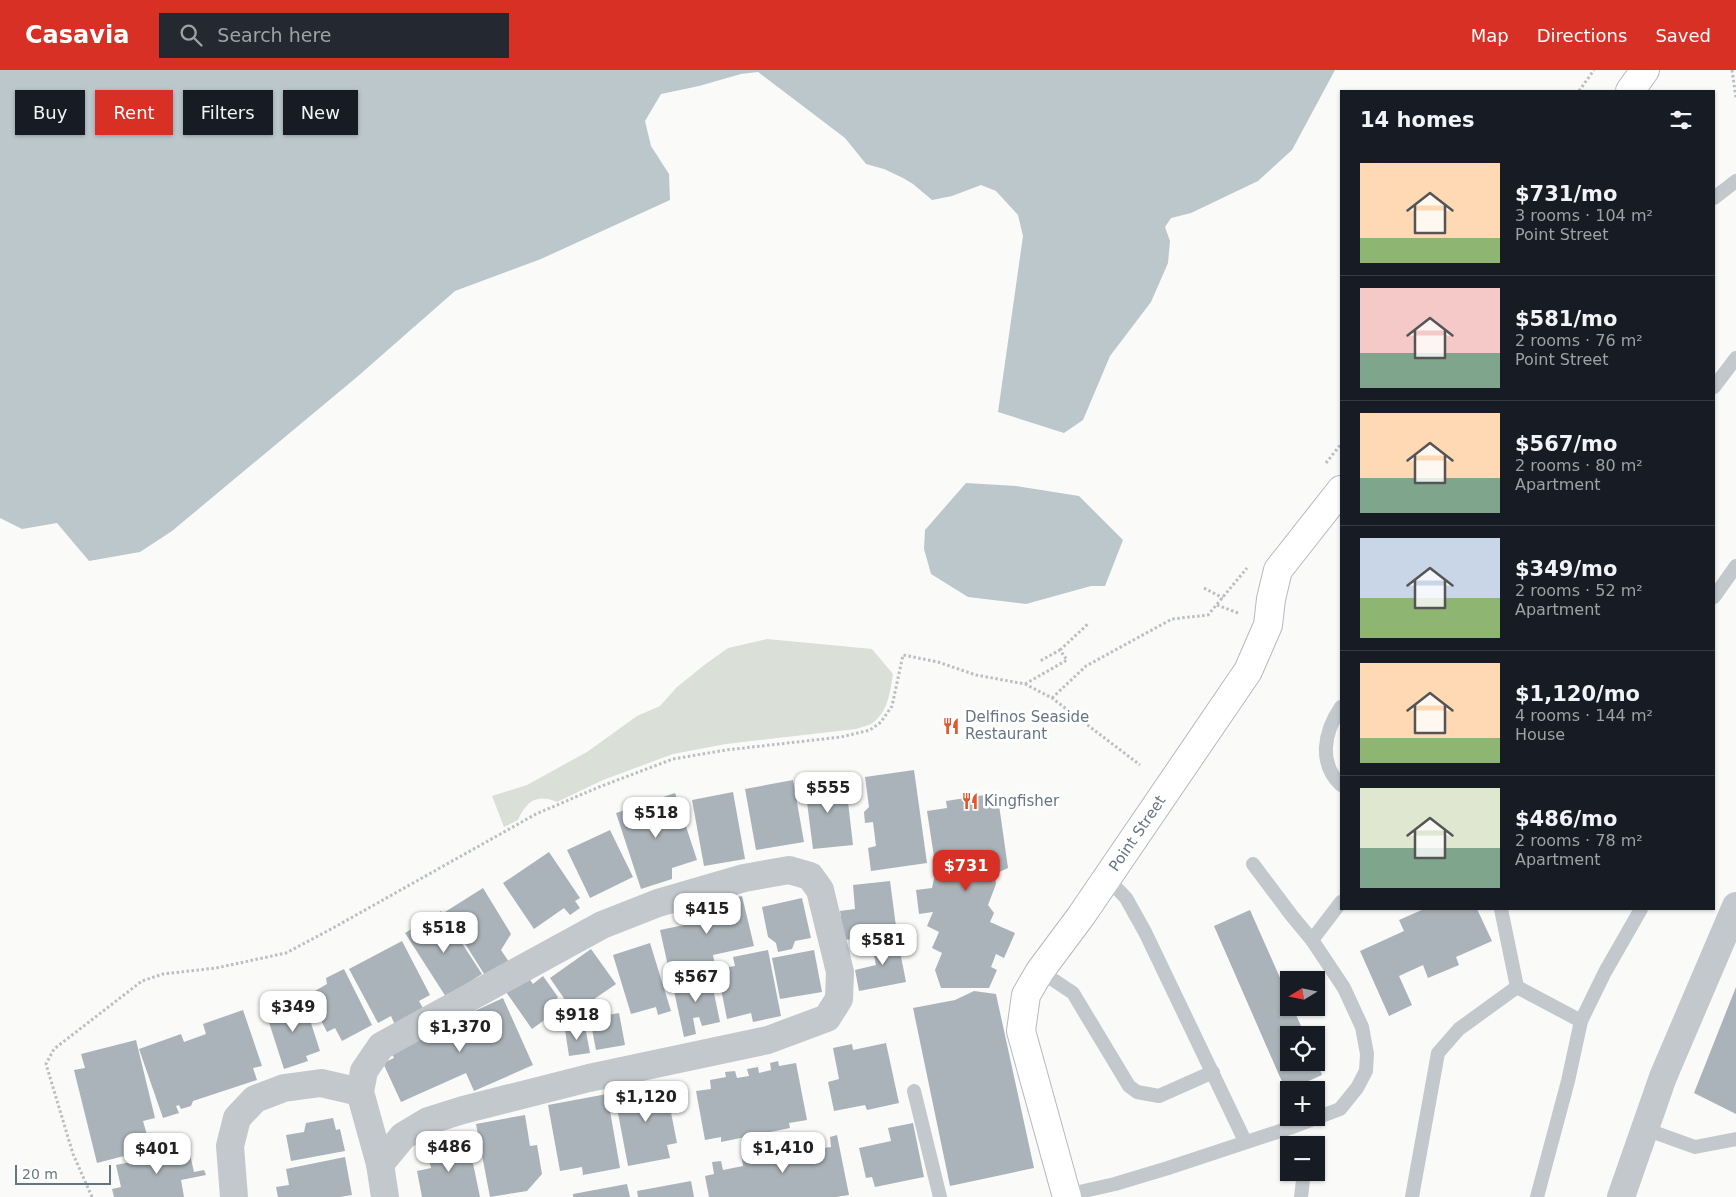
<!DOCTYPE html>
<html lang="en">
<head>
<meta charset="utf-8">
<style>
	:root { --surface:#171b24; --page:#242831; --text:#f1f3f6; --muted:#9ea1a6; --line:#363941; --accent:#d93025 }
	body { margin:0; font-family:"DejaVu Sans",sans-serif; background:var(--page); color:var(--text); height:100vh; display:flex; flex-direction:column; font-size:19px; white-space:nowrap }
	* { box-sizing:border-box; margin:0 }
	p { font-size:16px; color:var(--muted) }
	.icon { flex:none; width:28px; height:28px; fill:none; stroke:currentColor; stroke-width:2; stroke-linecap:round; stroke-linejoin:round }
	.map { position:relative; flex:1; overflow:hidden }
	.drawer { position:absolute; left:1340px; top:20px; width:375px; height:820px; display:flex; flex-direction:column; background:var(--surface); border-radius:0px; box-shadow:0 1px 4px #0004 }
	.drawer>* { flex:none }
	.top-card { position:absolute; left:15px; top:20px; width:475px; height:45px; display:flex; gap:10px }
	.needle { width:32px; rotate:260deg }
	.fabs { position:absolute; left:1280px; top:901px; display:grid; gap:10px }
	.fabs a { display:grid; place-items:center; width:45px; height:45px; border-radius:0px; background:var(--surface); box-shadow:0 1px 4px #0004; font-size:25px }
	.scale { position:absolute; left:15px; bottom:12px; width:96px; box-sizing:border-box; padding-left:5px; border:2px solid #657683; border-top:0; font-size:14px; line-height:18px; white-space:nowrap; color:#657683; -webkit-text-stroke:4px #fff; paint-order:stroke }
	.price { position:absolute; translate:-50% -42px; padding:0 11px; border-radius:10px; background:#fff; color:#222; font-size:16px; line-height:32px; filter:drop-shadow(0 1px 2px #0008) }
	.price::after { content:''; position:absolute; left:50%; top:30px; width:15px; height:11px; margin-left:-8px; background:inherit; clip-path:polygon(0 0,100% 0,50% 100%) }
	.price.active { background:var(--accent); color:#fff }
	ul { padding:0; list-style:none }
	li { display:flex; align-items:center; gap:15px; height:125px; padding:0 20px }
	li+li { border-top:1px solid var(--line) }
	li span { display:grid; place-items:center; flex:none; width:140px; height:100px; border-radius:0px; color:#555 }
	li>.icon { margin-inline-start:auto }
	span .icon { width:60px; height:60px; fill:#fffc; stroke-width:1 }
	li b { font-size:21px }
	h2 { display:flex; justify-content:space-between; align-items:center; height:60px; padding:0 20px; font-size:21px }
	.chip { padding:0 18px; border-radius:0px; background:var(--surface); box-shadow:0 1px 4px #0004; font-size:18px; line-height:45px }
	.chip.active { background:var(--accent); color:#fff }
	header { display:flex; align-items:center; gap:30px; box-sizing:border-box; height:70px; padding:0 25px; background:var(--accent); color:#fff }
	header strong { font-size:24px }
	nav { display:flex; gap:28px; margin-inline-start:auto; font-size:18px }
	.search { width:350px; height:45px; background:var(--page); display:flex; align-items:center; gap:12px; box-sizing:border-box; padding:0 18px; border-radius:0px; color:var(--muted); font-size:19px }
	.map>svg:first-child { display:block }
	.green { fill:#dadfd7 }
	.water { fill:#bbc7cb }
	.building { fill:#aab3b9 }
	.lines { fill:none; stroke-linecap:round; stroke-linejoin:round }
	.secondary-casing { stroke:#b3babf; stroke-width:30 }
	.path { stroke:#bbbfc2; stroke-width:3; stroke-dasharray:2.5 2.5; stroke-linecap:butt }
	.lane { stroke:#c3c8cc; stroke-width:14 }
	.street { stroke:#c3c8cc; stroke-width:28 }
	.secondary { stroke:#fff; stroke-width:28 }
	.labels { text-anchor:middle; stroke-width:5; stroke-linejoin:round; paint-order:stroke }
	.poi-label { font-size:15px; fill:#657683; stroke:#fff; text-anchor:start }
	.street-label { font-size:15px; fill:#657683; stroke:#fff }
</style>
</head>
<body>
<header>
<strong>Casavia</strong>
<div class="search"><svg class="icon" aria-label="search" viewBox="0 0 24 24"><circle cx="10" cy="10" r="6"/><path d="M15 15l6 6"/></svg>Search here</div>
<nav><a>Map</a><a>Directions</a><a>Saved</a></nav>
</header>
<div class="map">
<svg width="1736" height="1127" viewBox="0 0 1736 1127">
	<rect width="100%" height="100%" fill="#fafaf8"/>
	<path class="green" d="M767,569L872,579L893,604C890,622 888,643 871,654C867,656 861,657 856,659L726,674L673,684L603,710L557,732C536,723 526,732 518,750L504,757L492,726L527,715L587,682L637,646L660,636L677,617L703,596L728,578Z"/>
	<g class="water">
		<path d="M0,0H1335L1292,80L1258,111L1191,143L1171,148L1165,157L1170,171L1168,193L1151,232L1110,286L1083,350L1064,363L998,342L1023,166L1018,145L996,121L981,115L952,126L932,130L913,114L903,108L884,99L866,94L845,68L758,2L741,4L699,16L661,24L645,51L651,76L669,104L670,130L541,189L455,221L357,307L172,461L140,482L89,491L57,453L22,459L0,448Z"/>
		<path d="M966,413L1016,416L1079,426L1123,470L1105,516H1091L1026,534L968,527L931,504L924,479L925,460Z"/>
	</g>
	<g class="building">
		<path d="M914,700L927,793L871,801L868,778L876,776L873,752L865,753L864,742L869,737L865,707Z"/>
		<path d="M828,706L830,717L846,715L853,775L813,779L804,709Z"/>
		<path d="M793,710L804,772L756,780L745,719Z"/>
		<path d="M733,722L745,789L704,796L692,730Z"/>
		<path d="M675,723L697,790L672,798V809L641,819L616,743Z"/>
		<path d="M985,725L987,737L999,735L1008,798L995,804L996,814L988,835L994,843L990,852L1015,863L1004,888L996,884L991,897L997,900L989,918H941L935,900L942,883L932,878L939,862L927,856L933,842L919,844L916,820L932,818L936,800L927,741L947,738L946,731Z"/>
		<path d="M610,760L633,807L590,828L567,780Z"/>
		<path d="M549,782L580,828L575,831L580,838L570,845L564,838L534,859L503,813Z"/>
		<path d="M890,811L897,864L844,870L840,841L855,839L853,815Z"/>
		<path d="M483,818L511,864L501,880L509,892L486,907L445,842Z"/>
		<path d="M742,826L754,876L713,885L715,895L670,905L660,860L684,855L680,841Z"/>
		<path d="M802,828L811,868L795,871L792,879L778,882L776,873L768,867L762,837Z"/>
		<path d="M1424,839H1477L1492,871L1456,887L1459,895L1428,908L1423,895L1399,906L1412,935L1389,946L1360,881L1404,861L1399,850Z"/>
		<path d="M1250,840L1289,928V938H1293L1305,965H1289V992H1317L1322,1005L1286,1021L1214,856Z"/>
		<path d="M441,841L482,904L446,927L405,863Z"/>
		<path d="M897,866L906,912L859,921L855,900L876,895L871,871Z"/>
		<path d="M402,871L430,925L419,931L424,940L395,955L391,946L378,953L349,899Z"/>
		<path d="M650,873L671,941L658,945L656,937L631,944L613,885Z"/>
		<path d="M591,879L616,914L574,943L550,908Z"/>
		<path d="M768,880L781,946L753,952L751,943L727,949L717,899L735,896L733,887Z"/>
		<path d="M814,880L822,922L780,929L772,888Z"/>
		<path d="M344,899L372,955L342,971L335,958L327,962L308,925L327,914L326,908Z"/>
		<path d="M710,904L720,952L702,956L699,947L693,948L696,964L684,967L672,912Z"/>
		<path d="M543,906L558,927L553,934L557,941L532,959L506,922L528,907L533,914Z"/>
		<path d="M1736,917V1044L1694,1023Z"/>
		<path d="M974,921L996,924L1034,1098L950,1116L913,938L955,930Z"/>
		<path d="M303,928L320,981L306,986L308,991L284,999L265,940Z"/>
		<path d="M503,928L533,995L474,1021L466,1003L401,1032L383,993L394,988L390,980Z"/>
		<path d="M600,936L601,946L619,943L625,975L596,980L588,938Z"/>
		<path d="M243,940L262,996L253,998L257,1010L193,1031L191,1036L181,1039L179,1035L176,1036L179,1043L163,1048L139,979L181,964L184,972L206,964L203,954Z"/>
		<path d="M585,956L590,983L569,986L565,960Z"/>
		<path d="M136,970L155,1048L143,1051L151,1079L97,1093L74,1000L85,998L81,984Z"/>
		<path d="M886,973L899,1033L867,1040L865,1035L834,1041L828,1012L839,1009L833,978L852,974L853,980Z"/>
		<path d="M778,991L779,996L796,993L807,1050L789,1053L790,1058L721,1072V1067L705,1070L696,1021L711,1019L710,1010L726,1007L725,1002L735,1001L737,1008L749,1006L747,999L758,997L759,1003L771,1000L770,993Z"/>
		<path d="M665,1012L677,1073L667,1075L670,1088L628,1096L614,1022Z"/>
		<path d="M607,1024L620,1098L583,1105L582,1097L560,1101L548,1035Z"/>
		<path d="M525,1045L530,1076L537,1075L542,1104L527,1121L490,1127L476,1054Z"/>
		<path d="M333,1048L336,1060L340,1059L345,1081L291,1091L286,1065L304,1062L306,1053Z"/>
		<path d="M913,1053L924,1107L875,1117L872,1107L866,1108L859,1078L891,1071L888,1058Z"/>
		<path d="M837,1065L849,1125L836,1127H709L705,1106L714,1104L712,1092L721,1091L723,1100L743,1096L741,1083L796,1073L798,1082L831,1077L830,1067Z"/>
		<path d="M187,1071L194,1102L204,1100L206,1105L181,1110L184,1127H114L112,1119L121,1117L116,1095L169,1084L168,1075Z"/>
		<path d="M441,1074L443,1080L469,1074L480,1127H422L417,1101L431,1098L426,1077Z"/>
		<path d="M345,1087L352,1125L340,1127H278L276,1117L289,1115L286,1099Z"/>
		<path d="M691,1111L694,1127H638L637,1121Z"/>
		<path d="M627,1114L630,1127H573V1124Z"/>
	</g>
	<g class="lines">
		<g class="secondary-casing">
			<g id="secondary">
				<path d="M1630,21L1645,0"/>
				<path id="s1" d="M1067,1127L1021,961L1026,925L1040,901L1081,846L1248,601L1268,555L1271,529L1278,500L1341,420"/>
			</g>
		</g>
		<g class="path">
			<path d="M1732,0L1736,28"/>
			<path d="M1579,21L1594,0"/>
			<path d="M1326,393L1341,374"/>
			<path d="M1204,518L1223,528"/>
			<path d="M1217,535L1238,543"/>
			<path d="M1060,580L1089,553"/>
			<path d="M1025,614L1067,590L1060,580L1040,591"/>
			<path d="M1052,628L1086,596L1172,549L1208,545L1247,498"/>
			<path d="M92,1127L73,1084L46,994L54,979L142,911L163,904L216,898L286,883L333,858L536,744L599,717L673,689L726,680L841,667L870,660L881,652L892,636L903,585L938,592L976,605L1025,614L1052,628L1140,695"/>
		</g>
		<g class="lane">
			<path d="M1714,128L1736,111"/>
			<path d="M1714,317L1736,288"/>
			<path d="M1714,527L1736,496"/>
			<path d="M1341,637C1324,662 1318,693 1341,715"/>
			<path d="M1107,808L1126,828L1145,862L1245,1071"/>
			<path d="M1501,839L1517,917L1581,951L1605,902L1641,839"/>
			<path d="M1312,870L1341,832"/>
			<path d="M1040,901L1073,923L1129,1016L1137,1022L1159,1026L1213,1002"/>
			<path d="M914,1021L940,1127"/>
			<path d="M1645,1059L1695,1077L1736,1069"/>
			<path d="M1066,1125L1115,1114L1168,1098L1295,1056L1340,1039L1357,1018L1366,1001L1367,984L1362,957L1344,918L1312,870L1292,846L1253,794"/>
			<path d="M1301,1127L1304,1102"/>
			<path d="M1412,1127L1438,983L1459,959L1517,917"/>
			<path d="M1537,1127L1568,1011L1581,951"/>
		</g>
		<g class="street">
			<path d="M789,800L810,806L820,820L840,902L839,929L827,948L768,970L589,1008L463,1040L428,1051L403,1066L380,1094L360,1022L364,1001L381,976L602,855L658,833L744,808Z"/>
			<path d="M380,1094L385,1127"/>
			<path d="M234,1127L230,1076L237,1048L255,1029L284,1018L321,1013L360,1022"/>
			<path d="M1621,1127L1663,1007L1736,836"/>
		</g>
		<use href="#secondary" class="secondary"/>
	</g>
	<defs>
		<g id="restaurant-bare" transform="scale(1.35)"><path d="M-5-6h1v4h1v-4h1v4h1v-4h1v5L-1.5 .5V6h-2V.5L-5-1ZM5-6V6H3V1.5H1.5Q1.5-4 5-6Z" fill="#e4572e" stroke="#fff" stroke-width="2.5" paint-order="stroke"/></g>
	</defs>
	<g fill-rule="evenodd">
		<use href="#restaurant-bare" x="951" y="656"/>
		<use href="#restaurant-bare" x="970" y="731"/>
	</g>
	<g class="labels">
		<g class="poi-label">
			<text x="965" y="652">Delfinos Seaside<tspan x="965" dy="17">Restaurant</tspan></text>
			<text x="984" y="736">Kingfisher</text>
		</g>
		<g class="street-label">
			<text dy="5" stroke="none"><textPath href="#s1" startOffset="405">Point Street</textPath></text>
		</g>
	</g>
</svg>
<div class="fabs">
<a><svg class="needle" viewBox="-14 -14 28 28"><path d="M0-13l5 13h-10z" fill="#e53935"/><path d="M0 13l5-13h-10z" fill="#9ea1a6"/></svg></a>
<a><svg class="icon" aria-label="locate" viewBox="0 0 24 24"><circle cx="12" cy="12" r="6"/><path d="M12 2v4M12 18v4M2 12h4M18 12h4"/></svg></a>
<a>+</a>
<a>−</a>
</div>
<div class="scale">20 m</div>
<b class="price" style="left:828px;top:744px">$555</b>
<b class="price" style="left:656px;top:769px">$518</b>
<b class="price active" style="left:966px;top:822px">$731</b>
<b class="price" style="left:707px;top:865px">$415</b>
<b class="price" style="left:444px;top:884px">$518</b>
<b class="price" style="left:883px;top:896px">$581</b>
<b class="price" style="left:696px;top:933px">$567</b>
<b class="price" style="left:293px;top:963px">$349</b>
<b class="price" style="left:577px;top:971px">$918</b>
<b class="price" style="left:460px;top:983px">$1,370</b>
<b class="price" style="left:646px;top:1053px">$1,120</b>
<b class="price" style="left:449px;top:1103px">$486</b>
<b class="price" style="left:783px;top:1104px">$1,410</b>
<b class="price" style="left:157px;top:1105px">$401</b>
<div class="top-card">
<a class="chip">Buy</a>
<a class="chip active">Rent</a>
<a class="chip">Filters</a>
<a class="chip">New</a>
</div>
<section class="drawer">
<h2>14 homes<svg class="icon" aria-label="filters" viewBox="0 0 24 24"><path d="M4 7h16M4 17h16"/><circle cx="9" cy="7" r="2"/><circle cx="15" cy="17" r="2"/></svg></h2>
<ul>
<li><span style="background:linear-gradient(#ffd9b3 75%,#8fb573 0)"><svg class="icon" aria-label="home" viewBox="0 0 24 24"><path d="M3 11l9-7 9 7M6 9v11h12V9"/></svg></span><div><b>$731/mo</b><p>3 rooms · 104 m²</p><p>Point Street</p></div></li>
<li><span style="background:linear-gradient(#f6c9c9 65%,#7fa58c 0)"><svg class="icon" aria-label="home" viewBox="0 0 24 24"><path d="M3 11l9-7 9 7M6 9v11h12V9"/></svg></span><div><b>$581/mo</b><p>2 rooms · 76 m²</p><p>Point Street</p></div></li>
<li><span style="background:linear-gradient(#ffd9b3 65%,#7fa58c 0)"><svg class="icon" aria-label="home" viewBox="0 0 24 24"><path d="M3 11l9-7 9 7M6 9v11h12V9"/></svg></span><div><b>$567/mo</b><p>2 rooms · 80 m²</p><p>Apartment</p></div></li>
<li><span style="background:linear-gradient(#c9d6e8 60%,#8fb573 0)"><svg class="icon" aria-label="home" viewBox="0 0 24 24"><path d="M3 11l9-7 9 7M6 9v11h12V9"/></svg></span><div><b>$349/mo</b><p>2 rooms · 52 m²</p><p>Apartment</p></div></li>
<li><span style="background:linear-gradient(#ffd9b3 75%,#8fb573 0)"><svg class="icon" aria-label="home" viewBox="0 0 24 24"><path d="M3 11l9-7 9 7M6 9v11h12V9"/></svg></span><div><b>$1,120/mo</b><p>4 rooms · 144 m²</p><p>House</p></div></li>
<li><span style="background:linear-gradient(#dfe7d0 60%,#7fa58c 0)"><svg class="icon" aria-label="home" viewBox="0 0 24 24"><path d="M3 11l9-7 9 7M6 9v11h12V9"/></svg></span><div><b>$486/mo</b><p>2 rooms · 78 m²</p><p>Apartment</p></div></li>
</ul>
</section>
</div>
</body>
</html>
